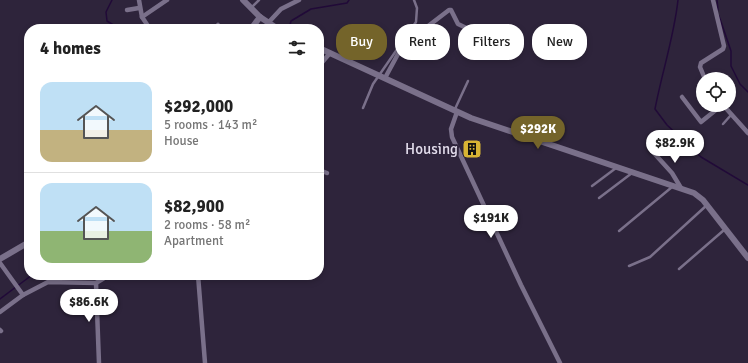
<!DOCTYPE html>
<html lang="en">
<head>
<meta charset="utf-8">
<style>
	:root { --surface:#fff; --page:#f6f6f6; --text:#222; --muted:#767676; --line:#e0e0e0; --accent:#74642a }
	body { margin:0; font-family:Signika,sans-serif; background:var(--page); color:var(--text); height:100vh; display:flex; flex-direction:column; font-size:15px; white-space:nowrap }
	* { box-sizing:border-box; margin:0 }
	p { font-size:13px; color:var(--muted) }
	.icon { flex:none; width:22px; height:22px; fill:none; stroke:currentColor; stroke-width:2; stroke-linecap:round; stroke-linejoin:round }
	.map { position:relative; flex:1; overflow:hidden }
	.panel { position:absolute; left:24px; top:24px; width:300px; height:256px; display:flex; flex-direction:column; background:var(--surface); border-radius:16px; box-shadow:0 2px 6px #0003 }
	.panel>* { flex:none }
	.guide { position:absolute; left:336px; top:24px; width:352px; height:36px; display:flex; gap:8px }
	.fabs { position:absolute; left:696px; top:72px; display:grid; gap:8px }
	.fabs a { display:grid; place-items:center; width:40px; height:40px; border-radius:50%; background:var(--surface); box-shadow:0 2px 6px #0003; font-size:20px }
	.price { position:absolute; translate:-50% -34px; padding:0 9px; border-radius:14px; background:#fff; color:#222; font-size:13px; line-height:26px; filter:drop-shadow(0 1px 2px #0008) }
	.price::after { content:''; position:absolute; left:50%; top:24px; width:12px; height:9px; margin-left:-6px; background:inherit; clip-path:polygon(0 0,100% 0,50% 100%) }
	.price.on { background:var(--accent); color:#fff }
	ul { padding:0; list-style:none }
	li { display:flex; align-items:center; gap:12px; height:100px; padding:0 16px }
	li+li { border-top:1px solid var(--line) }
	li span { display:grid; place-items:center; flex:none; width:112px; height:80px; border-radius:12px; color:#555 }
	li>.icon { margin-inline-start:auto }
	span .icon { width:48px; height:48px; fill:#fffc; stroke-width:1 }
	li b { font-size:17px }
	h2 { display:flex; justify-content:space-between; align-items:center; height:48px; padding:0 16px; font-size:17px }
	.pill { padding:0 14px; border-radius:16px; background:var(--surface); box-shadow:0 2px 6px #0003; font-size:14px; line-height:36px }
	.pill.on { background:var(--accent); color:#fff }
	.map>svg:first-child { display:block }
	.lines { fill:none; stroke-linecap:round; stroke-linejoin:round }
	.stream { stroke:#210a38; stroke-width:1.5 }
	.service { stroke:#7a708a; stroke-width:2.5 }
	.minor { stroke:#7a708a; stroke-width:4.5 }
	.tertiary { stroke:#7a708a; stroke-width:6 }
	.labels { text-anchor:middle; stroke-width:4; stroke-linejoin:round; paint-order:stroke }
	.poi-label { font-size:15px; fill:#e3ddec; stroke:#2e243b; text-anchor:end }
</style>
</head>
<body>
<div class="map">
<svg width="748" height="363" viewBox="0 0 748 363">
	<rect width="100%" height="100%" fill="#2e243b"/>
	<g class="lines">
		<g class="stream">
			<path d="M112,0L106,12L107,21L115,26L135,29"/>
			<path d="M678,0C674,37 662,72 655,109L667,125L701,157L748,185"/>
			<path d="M717,0L718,10"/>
			<path d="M719,16L731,51V66L740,84L748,92"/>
			<path d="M289,29L291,21L311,9L347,3L349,0"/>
			<path d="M0,299L32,275"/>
		</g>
		<g class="service">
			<path d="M251,8L259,0"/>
			<path d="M363,108L373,84L416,22L417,8L414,0"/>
			<path d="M455,109L468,81"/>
			<path d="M723,124L731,115"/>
			<path d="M592,186L616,168"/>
			<path d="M599,198L632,173"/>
			<path d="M619,231L672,187"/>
			<path d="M629,266L650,257L707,205"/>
			<path d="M679,269L724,230"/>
		</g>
		<g class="minor">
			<path d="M139,0L142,17L150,29"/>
			<path d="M127,10L139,8"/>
			<path d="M142,17L167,0"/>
			<path d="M268,23L281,9L299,0"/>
			<path d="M214,29L218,25"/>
			<path d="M319,66L330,53"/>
			<path d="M385,78L398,54L406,43L449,10H451L458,24L477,33L496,49"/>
			<path d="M705,79L700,67L701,63L723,49L724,46L713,0"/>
			<path d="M682,97L701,122L722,105"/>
			<path d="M723,105L748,133"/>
			<path d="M457,112L451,129L452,137L521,285L560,363"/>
			<path d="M653,152L672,173L681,188"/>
			<path d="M319,170L327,173"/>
			<path d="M0,263L23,295L48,282L96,283L109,275"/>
			<path d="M198,275L205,363"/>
			<path d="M96,283L99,363"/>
			<path d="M0,312L23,295"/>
			<path d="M0,330L1,331"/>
		</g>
		<g class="tertiary">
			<path d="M243,0L260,17L278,29"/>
			<path d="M251,29L260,17"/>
			<path d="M319,48L471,118L694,193L703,200L748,258"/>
			<path d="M0,259L29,242"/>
		</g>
	</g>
	<defs>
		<g id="building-square" transform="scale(1)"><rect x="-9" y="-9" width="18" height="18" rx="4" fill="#d8b434" stroke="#2e243b"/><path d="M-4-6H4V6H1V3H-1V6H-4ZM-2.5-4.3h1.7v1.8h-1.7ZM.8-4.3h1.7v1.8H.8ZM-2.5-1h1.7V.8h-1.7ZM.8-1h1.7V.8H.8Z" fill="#111"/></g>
	</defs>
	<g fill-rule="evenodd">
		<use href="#building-square" x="472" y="149"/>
	</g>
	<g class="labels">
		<g class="poi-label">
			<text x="458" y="154">Housing</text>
		</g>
	</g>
</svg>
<div class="fabs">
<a><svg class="icon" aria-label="locate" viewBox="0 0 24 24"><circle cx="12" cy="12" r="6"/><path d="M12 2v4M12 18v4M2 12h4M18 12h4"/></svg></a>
</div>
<b class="price on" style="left:538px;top:150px">$292K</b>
<b class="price" style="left:675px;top:164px">$82.9K</b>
<b class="price" style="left:491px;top:239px">$191K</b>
<b class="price" style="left:89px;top:323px">$86.6K</b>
<div class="guide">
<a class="pill on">Buy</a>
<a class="pill">Rent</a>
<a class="pill">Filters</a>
<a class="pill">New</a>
</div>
<section class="panel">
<h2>4 homes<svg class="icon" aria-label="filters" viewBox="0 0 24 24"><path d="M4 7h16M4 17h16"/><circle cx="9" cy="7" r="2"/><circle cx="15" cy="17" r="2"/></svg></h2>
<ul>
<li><span style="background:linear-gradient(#bfe0f5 60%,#c2b280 0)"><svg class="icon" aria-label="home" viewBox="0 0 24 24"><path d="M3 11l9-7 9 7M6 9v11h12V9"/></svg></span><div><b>$292,000</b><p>5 rooms · 143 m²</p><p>House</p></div></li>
<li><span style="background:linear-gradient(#bfe0f5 60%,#8fb573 0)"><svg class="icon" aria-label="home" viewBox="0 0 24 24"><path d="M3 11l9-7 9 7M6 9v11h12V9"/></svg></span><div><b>$82,900</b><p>2 rooms · 58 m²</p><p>Apartment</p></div></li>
</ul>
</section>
</div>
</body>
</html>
